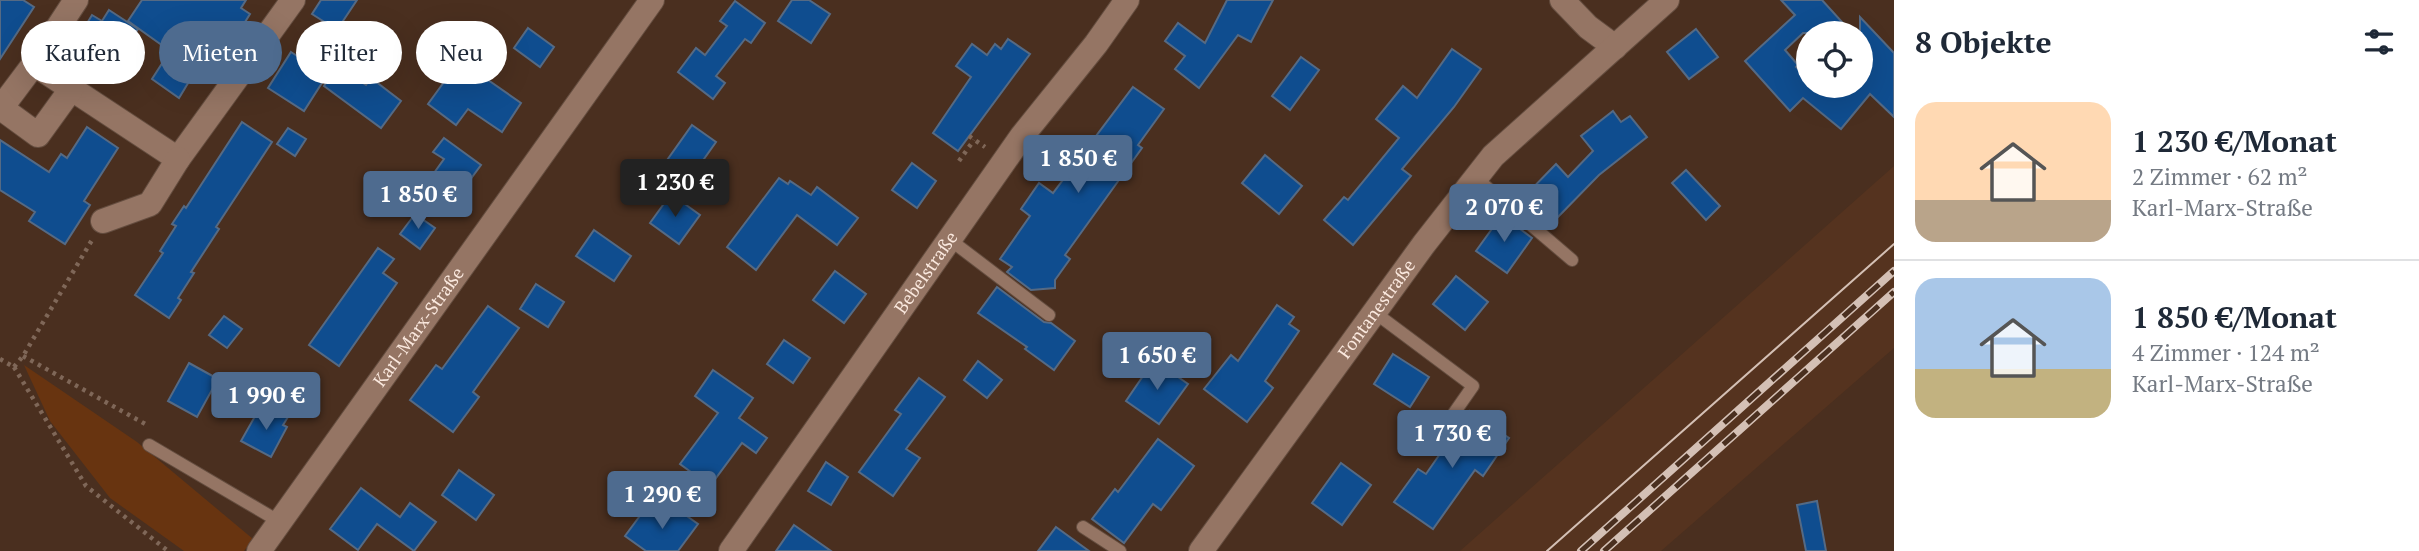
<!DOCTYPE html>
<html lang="de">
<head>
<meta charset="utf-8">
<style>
	:root { --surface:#fff; --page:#f6f6f7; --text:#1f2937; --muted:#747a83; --line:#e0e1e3; --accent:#4e6b8f }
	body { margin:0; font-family:"PT Serif",serif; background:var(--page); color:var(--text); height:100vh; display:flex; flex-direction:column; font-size:26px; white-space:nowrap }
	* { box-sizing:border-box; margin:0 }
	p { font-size:23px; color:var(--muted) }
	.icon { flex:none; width:38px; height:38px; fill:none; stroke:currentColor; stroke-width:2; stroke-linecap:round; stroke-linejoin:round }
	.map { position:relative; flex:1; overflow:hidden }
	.drawer { display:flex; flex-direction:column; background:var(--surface); width:525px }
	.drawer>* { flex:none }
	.hud { position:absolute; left:21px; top:21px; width:665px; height:63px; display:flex; gap:14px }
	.controls { position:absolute; left:1796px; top:21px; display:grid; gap:14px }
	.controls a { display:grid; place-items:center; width:77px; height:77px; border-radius:50%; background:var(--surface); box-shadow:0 7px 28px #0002; font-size:35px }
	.price { position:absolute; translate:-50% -60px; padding:0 16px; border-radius:7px; background:var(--accent); color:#fff; font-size:23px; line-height:46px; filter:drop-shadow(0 2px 4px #0008) }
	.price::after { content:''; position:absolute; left:50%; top:42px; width:21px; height:16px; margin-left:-10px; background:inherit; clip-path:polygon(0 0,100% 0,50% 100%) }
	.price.on { background:#222; color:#fff }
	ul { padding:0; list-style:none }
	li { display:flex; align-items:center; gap:21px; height:175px; padding:0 21px }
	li+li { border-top:2px solid var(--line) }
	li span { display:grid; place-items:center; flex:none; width:196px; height:140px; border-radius:21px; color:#555 }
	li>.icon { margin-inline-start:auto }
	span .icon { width:84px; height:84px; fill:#fffc; stroke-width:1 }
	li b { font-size:30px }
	h2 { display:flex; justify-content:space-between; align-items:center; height:84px; padding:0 21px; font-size:30px }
	.pill { padding:0 24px; border-radius:32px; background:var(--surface); box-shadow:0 7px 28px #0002; font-size:24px; line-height:63px }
	.pill.on { background:var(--accent); color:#fff }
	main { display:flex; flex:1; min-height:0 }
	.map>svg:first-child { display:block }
	.built { fill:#55331f }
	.green { fill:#683410 }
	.building { fill:#0f4d8f; stroke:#556a84; stroke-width:2 }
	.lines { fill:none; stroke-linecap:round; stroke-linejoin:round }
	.service-casing { stroke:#644d3f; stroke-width:14 }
	.minor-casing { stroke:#644d3f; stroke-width:26 }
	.path { stroke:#7f6758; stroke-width:4.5; stroke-dasharray:3.5 5; stroke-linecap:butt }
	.service { stroke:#957564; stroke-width:12 }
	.minor { stroke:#957564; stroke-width:24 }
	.tram { stroke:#d4c0b5; stroke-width:2 }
	.rail-casing { stroke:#d4c0b5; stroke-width:8 }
	.rail { stroke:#4a2f1f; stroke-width:5; stroke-dasharray:16; stroke-linecap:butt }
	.labels { text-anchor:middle; stroke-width:6; stroke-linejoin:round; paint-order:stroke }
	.street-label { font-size:18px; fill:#fae8de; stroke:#4a2f1f }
</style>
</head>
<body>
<main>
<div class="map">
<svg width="1894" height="551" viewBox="0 0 1894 551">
	<rect width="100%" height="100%" fill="#4a2f1f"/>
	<path class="built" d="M1894,166V348L1661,551H1460Z"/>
	<path class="green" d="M24,365L137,442L253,539L244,551H184L110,498L50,421Z"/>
	<g class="building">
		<path d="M0,0H23L34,7L0,59Z"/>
		<path d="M142,0H246L241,8L250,14L230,46L216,37L179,98L152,79L170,51L128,21Z"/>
		<path d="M321,0H357L337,30L312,14Z"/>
		<path d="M792,0H809L830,14L811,43L778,21Z"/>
		<path d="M1227,0H1273L1251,42L1238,35L1199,88L1175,69L1185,56L1165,41L1178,23L1205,43Z"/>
		<path d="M1781,0H1822L1852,33H1803L1785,50L1798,65L1796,67L1808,77V86H1860V17L1894,53V117L1870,94L1841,129L1803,98L1790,111L1745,61L1795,15Z"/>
		<path d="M735,1L765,23L751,43L745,39L716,76L725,83L713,99L678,72L696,48L705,55L727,26L720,21Z"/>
		<path d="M109,10L138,29L121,55L109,61L100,55L101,48L80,35L92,15L102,21Z"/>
		<path d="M528,28L554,47L540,67L514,48Z"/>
		<path d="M1696,29L1718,57L1689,79L1667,52Z"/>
		<path d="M1008,39L1030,54L958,151L933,133L971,77L956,66L972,44L987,55L995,44L1001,49Z"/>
		<path d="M445,43L481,68L478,73L521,103L502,132L468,109L456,125L428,104L444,82L426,69Z"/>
		<path d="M1452,49L1481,69L1454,107L1402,169L1411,176L1353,245L1324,220L1344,197L1348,200L1399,138L1376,119L1403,86L1417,98Z"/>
		<path d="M291,52L327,75L304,111L268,88Z"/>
		<path d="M1301,57L1319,70L1290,110L1272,96Z"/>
		<path d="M337,66L366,85L371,78L401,101L381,128L324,86Z"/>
		<path d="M1133,87L1164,109L1138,145L1142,148L1065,255L1070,259L1055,280V288L1031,290L1007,272L1012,267L1000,259L1030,216L1021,209L1039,183L1053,193Z"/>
		<path d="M1613,111L1621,122L1630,116L1647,137L1599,175L1554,221L1548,215L1543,223L1518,203L1556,164L1568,177L1593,151L1581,136Z"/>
		<path d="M242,122L272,142L216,227L219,229L191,272L194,273L178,298L181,300L169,318L135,295L163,253L160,251L176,226L172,224L184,206L186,208Z"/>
		<path d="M692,125L716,142L689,180L665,163Z"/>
		<path d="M87,127L118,148L84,201L90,205L65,244L29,221L35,212L0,190V140L49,172L61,154L67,158Z"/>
		<path d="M288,128L306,139L295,156L277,144Z"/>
		<path d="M444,138L481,165L461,192L434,173L444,159L433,152Z"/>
		<path d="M1265,155L1302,186L1279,214L1242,183Z"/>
		<path d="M912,163L936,181L917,208L892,190Z"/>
		<path d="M1686,170L1720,206L1706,220L1672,183Z"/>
		<path d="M779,178L788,184L790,181L811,195L817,187L858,218L837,245L797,215L756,270L727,247Z"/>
		<path d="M671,194L700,215L679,244L650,223Z"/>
		<path d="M415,214L435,228L420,249L400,234Z"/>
		<path d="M1502,215L1532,238L1507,273L1476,251Z"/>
		<path d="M594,230L631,256L614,281L576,256Z"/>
		<path d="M378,248L394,259L383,273L397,283L339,366L309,345Z"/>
		<path d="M835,271L866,294L844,323L813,300Z"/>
		<path d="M1456,276L1488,302L1465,330L1433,304Z"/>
		<path d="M536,284L564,302L548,327L520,309Z"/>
		<path d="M997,287L1044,322L1051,323L1075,341L1054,370L1025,349L1027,347L978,313Z"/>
		<path d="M1277,305L1294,317L1289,324L1299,331L1265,381L1273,388L1247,422L1204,389L1231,355L1238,361Z"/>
		<path d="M488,306L519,328L473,392L479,397L453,432L410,400L436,365L442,369Z"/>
		<path d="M224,316L242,329L227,348L209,335Z"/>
		<path d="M784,340L810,358L793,383L767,364Z"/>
		<path d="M1393,354L1429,377L1410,407L1374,384Z"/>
		<path d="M1154,360L1188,384L1159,424L1126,401Z"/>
		<path d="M978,361L1002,380L987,398L964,380Z"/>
		<path d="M189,363L218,379L197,417L168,401Z"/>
		<path d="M713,370L753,398L739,418L767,438L756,453L742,443L710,486L680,464L718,413L695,396Z"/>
		<path d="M919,378L945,397L906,449L920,458L893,496L859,472L901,414L895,410Z"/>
		<path d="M271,409L288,417L283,425L287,427L271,457L241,441L258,411L268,416Z"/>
		<path d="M1470,411L1509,438L1483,476L1475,470L1433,529L1394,502L1418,469L1426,474Z"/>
		<path d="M1158,439L1194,466L1161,510L1153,504L1124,543L1092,519L1115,489L1118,492Z"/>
		<path d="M826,462L848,477L831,505L808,491Z"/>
		<path d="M1341,463L1371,485L1342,525L1312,503Z"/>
		<path d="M459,470L494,495L476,520L442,495Z"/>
		<path d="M361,488L400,517L410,503L436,522L414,551L377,524L358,550L330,529Z"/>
		<path d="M1817,501L1826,551H1806L1797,505Z"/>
		<path d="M670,504L698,524L678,551H646L625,536L645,509L659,519Z"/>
		<path d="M794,525L831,551H776Z"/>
		<path d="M1056,527L1089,551H1038Z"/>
	</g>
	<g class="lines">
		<g class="service-casing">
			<g id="service">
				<path d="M1476,178L1572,260"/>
				<path d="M949,239L1049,315"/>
				<path d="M1374,312L1473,386L1431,446"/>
				<path d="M149,445L280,522"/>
				<path d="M1083,527L1120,551"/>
			</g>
		</g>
		<g class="minor-casing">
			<g id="minor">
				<path d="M76,0L34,64L178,159L293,0"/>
				<path d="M1562,0L1588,27L1615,47"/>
				<path d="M34,64L1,108L38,135L72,88"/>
				<path d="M103,221L150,204L178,159"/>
				<path id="s1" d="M259,551L652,0"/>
				<path id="s2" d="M731,551L1022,136L1096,44L1127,0"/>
				<path id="s3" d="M1201,551L1424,244L1493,156L1667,0"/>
			</g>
		</g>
		<g class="path">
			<path d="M969,136L985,147"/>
			<path d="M959,161L974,140"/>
			<path d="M23,356L147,425"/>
			<path d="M0,359L14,367"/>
			<path d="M14,367L86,486L168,551"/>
			<path d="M14,367L23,356L92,240"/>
		</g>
		<use href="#service" class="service"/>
		<use href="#minor" class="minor"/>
		<path class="tram" d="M1547,551L1894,244"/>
		<g class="rail-casing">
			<g id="rail">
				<path d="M1581,551L1894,271"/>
				<path d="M1604,551L1894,292"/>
			</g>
		</g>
		<use href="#rail" class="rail"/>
	</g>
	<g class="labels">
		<g class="street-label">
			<text dy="6" stroke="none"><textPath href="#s2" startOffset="340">Bebelstraße</textPath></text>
			<text dy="6" stroke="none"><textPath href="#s3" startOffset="299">Fontanestraße</textPath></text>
			<text dy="6" stroke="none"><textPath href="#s1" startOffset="275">Karl-Marx-Straße</textPath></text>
		</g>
	</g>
</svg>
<div class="controls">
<a><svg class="icon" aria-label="locate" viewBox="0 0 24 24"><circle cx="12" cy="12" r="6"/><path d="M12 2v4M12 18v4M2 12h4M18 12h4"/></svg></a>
</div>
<b class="price" style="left:1078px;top:195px">1 850 €</b>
<b class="price on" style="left:675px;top:219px">1 230 €</b>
<b class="price" style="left:418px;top:231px">1 850 €</b>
<b class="price" style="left:1504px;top:244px">2 070 €</b>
<b class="price" style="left:1157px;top:392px">1 650 €</b>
<b class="price" style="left:266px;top:432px">1 990 €</b>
<b class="price" style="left:1452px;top:470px">1 730 €</b>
<b class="price" style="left:662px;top:531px">1 290 €</b>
<div class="hud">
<a class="pill">Kaufen</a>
<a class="pill on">Mieten</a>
<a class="pill">Filter</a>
<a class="pill">Neu</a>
</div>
</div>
<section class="drawer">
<h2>8 Objekte<svg class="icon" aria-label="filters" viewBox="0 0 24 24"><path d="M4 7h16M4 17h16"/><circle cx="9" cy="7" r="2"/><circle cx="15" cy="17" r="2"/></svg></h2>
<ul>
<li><span style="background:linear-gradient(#ffd9b3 70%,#b9a48a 0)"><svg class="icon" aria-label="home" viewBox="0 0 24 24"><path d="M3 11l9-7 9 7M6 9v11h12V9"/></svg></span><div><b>1 230 €/Monat</b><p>2 Zimmer · 62 m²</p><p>Karl-Marx-Straße</p></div></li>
<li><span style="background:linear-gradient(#a9c7e8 65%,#c2b280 0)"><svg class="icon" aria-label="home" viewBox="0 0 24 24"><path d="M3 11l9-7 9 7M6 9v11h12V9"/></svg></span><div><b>1 850 €/Monat</b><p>4 Zimmer · 124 m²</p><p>Karl-Marx-Straße</p></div></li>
</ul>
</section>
</main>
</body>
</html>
